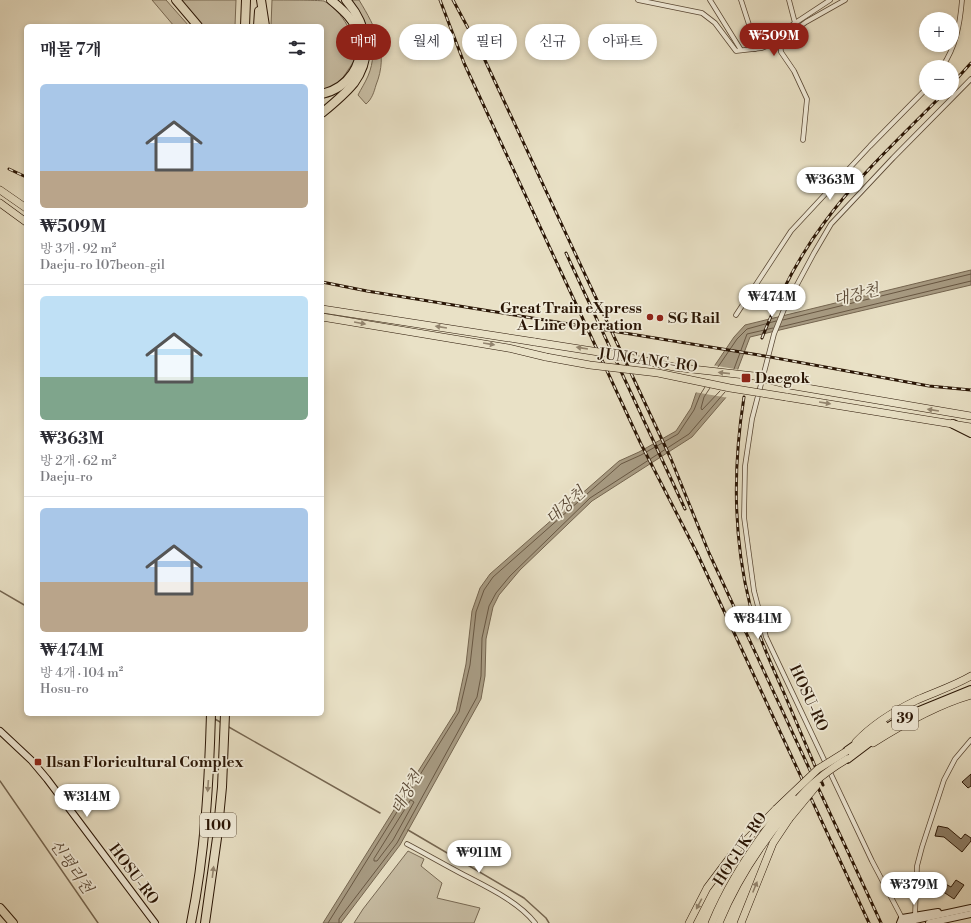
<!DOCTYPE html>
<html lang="ko">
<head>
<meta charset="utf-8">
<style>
	:root { --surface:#fff; --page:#f2f2f3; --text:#2b2b33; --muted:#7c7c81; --line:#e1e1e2; --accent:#8f2418 }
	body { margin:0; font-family:"Libre Bodoni","Noto Serif KR",serif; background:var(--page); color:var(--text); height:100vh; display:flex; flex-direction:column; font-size:15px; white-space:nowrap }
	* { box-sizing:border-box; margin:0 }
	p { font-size:13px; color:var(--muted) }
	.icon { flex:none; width:22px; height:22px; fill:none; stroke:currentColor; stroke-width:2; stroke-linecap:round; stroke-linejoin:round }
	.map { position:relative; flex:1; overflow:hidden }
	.sheet { position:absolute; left:24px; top:24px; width:300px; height:692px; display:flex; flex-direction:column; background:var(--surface); border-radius:6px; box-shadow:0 2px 6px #0003 }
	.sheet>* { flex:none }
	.guide { position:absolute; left:336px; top:24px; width:380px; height:36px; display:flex; gap:8px }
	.fabs { position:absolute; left:919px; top:12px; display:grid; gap:8px }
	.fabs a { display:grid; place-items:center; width:40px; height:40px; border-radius:50%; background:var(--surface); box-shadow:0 2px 6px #0003; font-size:20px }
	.price { position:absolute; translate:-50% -34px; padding:0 9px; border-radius:14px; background:#fff; color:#222; font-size:13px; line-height:26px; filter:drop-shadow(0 1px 2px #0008) }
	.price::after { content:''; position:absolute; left:50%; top:24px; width:12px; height:9px; margin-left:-6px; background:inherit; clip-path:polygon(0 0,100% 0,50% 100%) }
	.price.active { background:var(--accent); color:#fff }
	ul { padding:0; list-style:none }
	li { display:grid; align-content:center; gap:8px; height:212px; padding:0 16px }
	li+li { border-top:1px solid var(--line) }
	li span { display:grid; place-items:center; height:124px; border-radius:6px; color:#555 }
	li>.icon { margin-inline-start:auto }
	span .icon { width:72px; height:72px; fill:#fffc; stroke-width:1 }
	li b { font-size:17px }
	h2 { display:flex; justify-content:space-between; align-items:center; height:48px; padding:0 16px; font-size:17px }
	.chip { padding:0 14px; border-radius:18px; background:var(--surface); box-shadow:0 2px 6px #0003; font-size:14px; line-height:36px }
	.chip.active { background:var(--accent); color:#fff }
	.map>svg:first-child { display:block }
	.green { fill:#c8bea5; stroke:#786a55 }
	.water { fill:#a89c84; stroke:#756651 }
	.pier { fill:#e9e1c6 }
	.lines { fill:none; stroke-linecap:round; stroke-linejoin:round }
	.shore { stroke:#685844; stroke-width:1 }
	.stream { stroke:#756651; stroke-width:1.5 }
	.building { fill:#8d7f69; stroke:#291505 }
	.street-casing { stroke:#594835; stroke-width:5.5 }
	.secondary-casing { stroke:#291505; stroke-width:8 }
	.primary-casing { stroke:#291505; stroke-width:8 }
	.highway-casing { stroke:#291505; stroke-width:10 }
	.street { stroke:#f1ecda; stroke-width:4 }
	.secondary { stroke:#f1ecda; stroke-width:6 }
	.primary { stroke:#e9e1c6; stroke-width:7 }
	.highway { stroke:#e9e1c6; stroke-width:8 }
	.rail-casing { stroke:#291505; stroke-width:3 }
	.rail { stroke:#f1ecda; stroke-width:1.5; stroke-dasharray:4.5; stroke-linecap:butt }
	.primary-bridge-casing { stroke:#291505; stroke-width:8; stroke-linecap:butt }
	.primary-bridge { stroke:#e9e1c6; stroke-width:7 }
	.oneway { fill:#93856f }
	.poi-dot { fill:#8f2418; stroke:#f1ecda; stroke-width:1.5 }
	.labels { text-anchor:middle; stroke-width:3.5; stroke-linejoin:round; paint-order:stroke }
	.shield { fill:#f1ecda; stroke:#655645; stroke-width:1 }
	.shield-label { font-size:14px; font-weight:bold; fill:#291505 }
	.poi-label { font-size:15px; font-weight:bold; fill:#291505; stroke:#f1ecda; text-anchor:start }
	.street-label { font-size:15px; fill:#291505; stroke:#f1ecda }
	.water-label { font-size:16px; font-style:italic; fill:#5c4b38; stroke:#f1ecda }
</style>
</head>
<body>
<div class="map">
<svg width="971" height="923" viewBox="0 0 971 923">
	<rect width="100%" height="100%" fill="#e9e1c6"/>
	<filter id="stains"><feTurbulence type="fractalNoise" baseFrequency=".005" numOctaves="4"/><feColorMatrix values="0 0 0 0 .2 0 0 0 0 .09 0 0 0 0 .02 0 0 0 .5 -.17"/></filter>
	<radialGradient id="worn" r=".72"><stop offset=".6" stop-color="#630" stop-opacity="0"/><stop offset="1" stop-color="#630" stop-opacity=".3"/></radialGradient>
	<g class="green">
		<path d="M152,0H166L189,26H174Z"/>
		<path d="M180,0H236L235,26H201L191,11Z"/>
		<path d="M272,0C282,0 317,0 324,1C341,10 360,39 354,60C353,63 350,67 348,70C342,80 334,88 322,90V26H271Z"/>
		<path d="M349,0H359C376,28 389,53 376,85C374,92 372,99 366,104L358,95C361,89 365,83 368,76C380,48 368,21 349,0Z"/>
		<path d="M408,851L424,859L421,866L442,883L437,898L480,908L474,923H354L363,909Z"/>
	</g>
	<path class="water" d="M971,270V285L750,337L728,395L692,437L592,501L520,570L499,595L493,607L486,639L485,676L481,699L400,845L341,923H323L456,711L466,664L472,611L480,588L490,574L619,461L639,452L676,431L691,408L696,393L734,337L745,325Z"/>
	<path class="pier" d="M712,365L740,370L729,398L694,392Z"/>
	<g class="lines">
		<g class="shore">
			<path d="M783,320L971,274"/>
			<path d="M780,327L971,281"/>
			<path d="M718,367L737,339L747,329L776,321"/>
			<path d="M734,369L747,334L773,328"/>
			<path d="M710,388L704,397L701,408L702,410L720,391"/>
			<path d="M411,800L414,802L393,840L377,861H374V859Z"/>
			<path d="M328,923L459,712L470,665L476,612L484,590L493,577L621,464L641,455L678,434L694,410L700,395L705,387"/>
			<path d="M339,923V919L397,843L477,697L481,676L482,638L489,606L496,593L510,576L590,498L689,434L725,392"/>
		</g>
		<g class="stream">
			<path d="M0,591L26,606"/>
			<path d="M213,718L222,723"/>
			<path d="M227,726L380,813"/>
			<path d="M0,781L98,923"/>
			<path d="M408,830L524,898L546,918L549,923"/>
		</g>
	</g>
	<g class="building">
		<path d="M971,774V786L968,788L962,782Z"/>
		<path d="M938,826L948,828L961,839L965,834L971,838V841L962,852L944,837L935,836Z"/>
		<path d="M938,880L951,887L956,880L964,885L954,899L939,889L927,891L926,882Z"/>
	</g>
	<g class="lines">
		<g class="street-casing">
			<g id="street">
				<path d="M638,0L702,13L715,23L736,51L762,48L780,41L806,22L845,0"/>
				<path d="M710,0L741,50"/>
				<path d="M741,0L753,37L755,49"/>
				<path d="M789,0L795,23"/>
				<path d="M942,67C956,47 960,24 962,0"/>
				<path d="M803,140L807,99L794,71L781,52L780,41L786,29L830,0"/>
				<path d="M736,315L791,231L870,146L926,89"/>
				<path d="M407,844C426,854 445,865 464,875C487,887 519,902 535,923"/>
				<path d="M915,915L917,866L922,847L944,780L955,759L971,740"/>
				<path d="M902,918L872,861L766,637L754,591L744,517L745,466L752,419L774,334L785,307L814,253L831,224L893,158L971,79"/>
			</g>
		</g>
		<g class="secondary-casing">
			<g id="secondary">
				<path d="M0,731L31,760L47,779L155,923"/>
				<path d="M906,922L971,908"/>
				<path d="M900,923L902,918L938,912"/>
				<path d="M929,923L971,914"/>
			</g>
		</g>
		<g class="primary-casing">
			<g id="primary">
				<path d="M0,190L26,208"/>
				<path d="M0,203L26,222"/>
				<path d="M322,309L535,342"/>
				<path d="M322,317L508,348L546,357"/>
				<path d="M789,385L971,416"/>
				<path d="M786,397L971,427"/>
				<path d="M856,742C873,724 896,710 917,700C935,692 954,686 971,676"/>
				<path d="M873,743C903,724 936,705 971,695"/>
				<path d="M689,923L707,888L731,856L776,809"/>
				<path d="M712,923C729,882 753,846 780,812"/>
				<path d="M719,923C735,884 758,848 785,815"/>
				<path d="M741,923L773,843L789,819"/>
			</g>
		</g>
		<g class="highway-casing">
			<g id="highway">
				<path d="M176,0L198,26"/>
				<path d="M261,0L265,26"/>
				<path d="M245,26L246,0"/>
				<path d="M258,26L259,11"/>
				<path d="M322,94C348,88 365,64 359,37C356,21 343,10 331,0"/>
				<path d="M322,113C333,104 345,94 354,83C374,56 367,24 346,0"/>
				<path d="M953,424L971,433"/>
				<path d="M847,751L884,725"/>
				<path d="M847,759L892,725L917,712L971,690"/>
				<path d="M0,908L13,923"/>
				<path d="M191,923C205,854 209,784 211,714"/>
				<path d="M205,923L217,838L222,787L225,714"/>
			</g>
		</g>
		<use href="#street" class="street"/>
		<use href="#secondary" class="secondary"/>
		<use href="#primary" class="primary"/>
		<use href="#highway" class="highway"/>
		<g class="rail-casing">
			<g id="rail">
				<path d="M440,0L464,63L641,444L697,553L869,923"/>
				<path d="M453,0L483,56L631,373L671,459L709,553L881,923"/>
				<path d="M952,84L971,63"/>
				<path d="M9,169L26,177"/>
				<path d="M566,253L685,509"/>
				<path d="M322,282L367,291L759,355L929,386L971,390"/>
				<path d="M762,338C778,297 797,259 824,223C858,176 903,135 944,93"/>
				<path d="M744,397C733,466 733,537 750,605C758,635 771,664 784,693C797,724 810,754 823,785"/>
			</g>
		</g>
		<use href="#rail" class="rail"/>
		<g class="primary-bridge-casing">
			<g id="primary-bridge">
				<path d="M535,342L605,353L674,367L754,376L789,385"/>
				<path d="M546,357L590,365L658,373L730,388L786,397"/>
				<path d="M776,809L818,769L847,751"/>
				<path d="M780,812L793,798"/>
				<path d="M785,815C804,790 820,775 847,759"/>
				<path d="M789,819L817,785"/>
			</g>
		</g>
		<use href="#primary-bridge" class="primary-bridge"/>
	</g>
	<defs><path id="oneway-solid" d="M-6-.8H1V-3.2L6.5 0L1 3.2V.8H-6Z"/></defs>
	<g class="oneway">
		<use href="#oneway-solid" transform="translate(360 323) rotate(10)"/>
		<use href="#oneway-solid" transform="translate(441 327) rotate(-171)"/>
		<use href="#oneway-solid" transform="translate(489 344) rotate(9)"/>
		<use href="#oneway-solid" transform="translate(582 348) rotate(-171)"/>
		<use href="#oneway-solid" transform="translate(724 373) rotate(-174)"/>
		<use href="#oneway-solid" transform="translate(825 403) rotate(9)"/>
		<use href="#oneway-solid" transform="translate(933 410) rotate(-171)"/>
		<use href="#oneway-solid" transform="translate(208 786) rotate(94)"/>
		<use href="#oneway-solid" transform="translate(213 872) rotate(-83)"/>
		<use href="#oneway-solid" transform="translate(755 887) rotate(-68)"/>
		<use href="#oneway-solid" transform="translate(699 904) rotate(118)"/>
	</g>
	<g class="poi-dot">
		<circle cx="650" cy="317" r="4"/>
		<circle cx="660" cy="318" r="4"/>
		<rect x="741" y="373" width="10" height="10" rx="2"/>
		<rect x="34" y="758" width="8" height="8" rx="2"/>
	</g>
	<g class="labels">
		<g class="shield">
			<rect x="892" y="706" width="26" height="24" rx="3"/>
			<rect x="200" y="813" width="36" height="24" rx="3"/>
		</g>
		<g class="shield-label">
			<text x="905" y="723">39</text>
			<text x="218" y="830">100</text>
		</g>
		<g class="poi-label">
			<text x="642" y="313" text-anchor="end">Great Train eXpress<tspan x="642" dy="17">A-Line Operation</tspan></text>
			<text x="668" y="323">SG Rail</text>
			<text x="755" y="383">Daegok</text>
			<text x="46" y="767">Ilsan Floricultural Complex</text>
		</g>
		<g class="street-label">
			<text transform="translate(648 360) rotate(8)" y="5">JUNGANG-RO</text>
			<text transform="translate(809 698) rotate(65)" y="5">HOSU-RO</text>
			<text transform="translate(740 849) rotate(-57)" y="5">HOGUK-RO</text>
			<text transform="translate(134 874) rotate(53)" y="5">HOSU-RO</text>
		</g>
		<g class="water-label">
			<text transform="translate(856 294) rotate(-14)" y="6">대장천</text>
			<text transform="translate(565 505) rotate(-42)" y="6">대장천</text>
			<text transform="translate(406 792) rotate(-61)" y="6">대장천</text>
			<text transform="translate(72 866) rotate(55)" y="6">신평리천</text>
		</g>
	</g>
	<rect width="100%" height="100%" filter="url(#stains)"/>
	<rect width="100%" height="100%" fill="url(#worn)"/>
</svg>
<div class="fabs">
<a>+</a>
<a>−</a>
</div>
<b class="price active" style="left:774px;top:57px">₩509M</b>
<b class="price" style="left:830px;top:201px">₩363M</b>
<b class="price" style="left:772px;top:318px">₩474M</b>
<b class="price" style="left:758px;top:640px">₩841M</b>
<b class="price" style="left:87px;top:818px">₩314M</b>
<b class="price" style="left:479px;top:874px">₩911M</b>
<b class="price" style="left:914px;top:906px">₩379M</b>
<div class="guide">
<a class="chip active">매매</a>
<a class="chip">월세</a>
<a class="chip">필터</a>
<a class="chip">신규</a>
<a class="chip">아파트</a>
</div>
<section class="sheet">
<h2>매물 7개<svg class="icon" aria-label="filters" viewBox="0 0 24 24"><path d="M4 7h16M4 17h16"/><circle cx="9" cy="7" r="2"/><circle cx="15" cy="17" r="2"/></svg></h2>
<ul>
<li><span style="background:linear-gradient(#a9c7e8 70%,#b9a48a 0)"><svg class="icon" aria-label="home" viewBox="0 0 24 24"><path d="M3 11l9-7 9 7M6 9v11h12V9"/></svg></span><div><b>₩509M</b><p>방 3개 · 92 m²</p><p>Daeju-ro 107beon-gil</p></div></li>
<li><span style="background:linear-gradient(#bfe0f5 65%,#7fa58c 0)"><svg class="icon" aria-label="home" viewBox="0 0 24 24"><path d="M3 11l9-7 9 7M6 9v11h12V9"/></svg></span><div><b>₩363M</b><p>방 2개 · 62 m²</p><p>Daeju-ro</p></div></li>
<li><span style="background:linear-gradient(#a9c7e8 60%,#b9a48a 0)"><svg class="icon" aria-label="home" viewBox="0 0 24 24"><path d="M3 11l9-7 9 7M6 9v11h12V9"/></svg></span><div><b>₩474M</b><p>방 4개 · 104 m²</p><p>Hosu-ro</p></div></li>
</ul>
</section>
</div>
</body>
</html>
